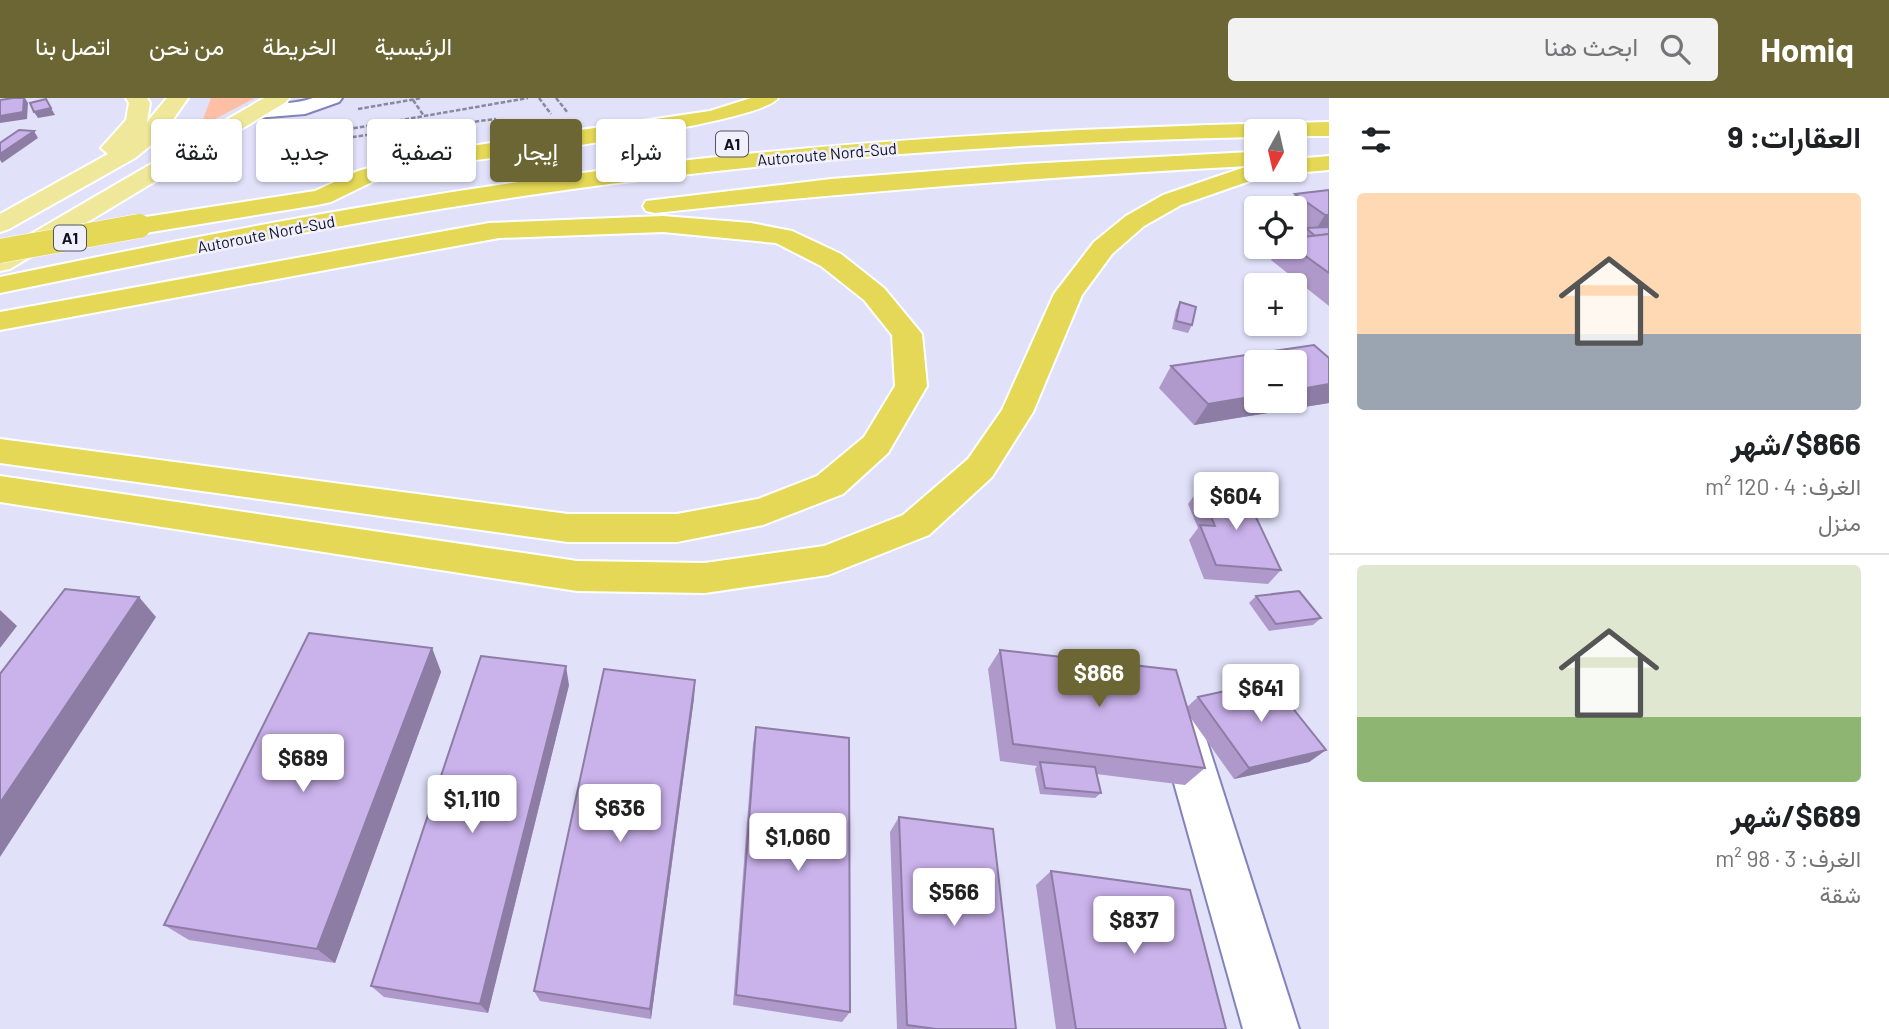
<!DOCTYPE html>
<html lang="ar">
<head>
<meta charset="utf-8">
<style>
	:root { --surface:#fff; --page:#f2f2f2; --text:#202124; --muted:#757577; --line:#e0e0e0; --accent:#6b6633 }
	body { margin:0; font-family:Barlow,Vazirmatn,sans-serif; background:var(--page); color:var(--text); direction:rtl; height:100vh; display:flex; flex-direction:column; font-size:26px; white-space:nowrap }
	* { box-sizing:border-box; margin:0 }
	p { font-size:23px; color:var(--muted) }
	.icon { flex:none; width:38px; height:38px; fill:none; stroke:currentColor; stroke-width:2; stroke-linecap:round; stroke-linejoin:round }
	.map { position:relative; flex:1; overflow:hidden; direction:ltr }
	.sheet { display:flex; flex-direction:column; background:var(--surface); width:560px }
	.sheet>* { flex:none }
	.top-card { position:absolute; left:21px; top:21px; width:665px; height:63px; direction:rtl; display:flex; gap:14px }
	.needle { width:46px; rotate:188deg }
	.tools { position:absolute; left:1244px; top:21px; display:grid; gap:14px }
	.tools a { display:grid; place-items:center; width:63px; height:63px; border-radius:7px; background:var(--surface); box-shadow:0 2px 5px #0004; font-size:35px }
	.price { position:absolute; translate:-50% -60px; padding:0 16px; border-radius:7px; background:#fff; color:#222; font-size:23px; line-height:46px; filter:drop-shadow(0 2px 4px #0008) }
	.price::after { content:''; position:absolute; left:50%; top:42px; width:21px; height:16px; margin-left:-10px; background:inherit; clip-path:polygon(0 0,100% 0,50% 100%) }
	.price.selected { background:var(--accent); color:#fff }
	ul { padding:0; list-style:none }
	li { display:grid; align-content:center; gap:14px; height:371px; padding:0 28px }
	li+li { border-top:2px solid var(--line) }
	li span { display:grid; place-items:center; height:217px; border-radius:7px; color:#555 }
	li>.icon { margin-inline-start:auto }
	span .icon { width:126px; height:126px; fill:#fffc; stroke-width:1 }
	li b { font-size:30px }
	h2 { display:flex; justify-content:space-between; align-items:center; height:84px; padding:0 28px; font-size:30px }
	.pill { padding:0 24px; border-radius:7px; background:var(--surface); box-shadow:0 2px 5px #0004; font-size:24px; line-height:63px }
	.pill.selected { background:var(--accent); color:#fff }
	header { display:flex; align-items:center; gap:42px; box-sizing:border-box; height:98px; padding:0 35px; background:var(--accent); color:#fff }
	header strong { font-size:33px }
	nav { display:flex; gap:38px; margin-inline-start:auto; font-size:24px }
	.search { width:490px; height:63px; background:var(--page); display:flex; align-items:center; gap:18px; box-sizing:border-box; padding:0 24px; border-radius:7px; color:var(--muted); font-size:26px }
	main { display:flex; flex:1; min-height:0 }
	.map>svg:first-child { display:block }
	.green { fill:#ffbfa5 }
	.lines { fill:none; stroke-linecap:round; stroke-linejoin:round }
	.minor-casing { stroke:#8383bb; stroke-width:4 }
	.major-casing { stroke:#fff; stroke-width:4 }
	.highway-casing { stroke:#fff; stroke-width:4 }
	.path { stroke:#88889e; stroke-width:2.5; stroke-dasharray:4.5 2; stroke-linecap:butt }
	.minor { fill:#fff; fill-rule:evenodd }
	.major { fill:#efe89a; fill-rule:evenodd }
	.highway { fill:#e4d856; fill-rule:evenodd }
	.highway-bridge-casing { stroke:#fff; stroke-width:25; stroke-linecap:butt }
	.highway-bridge { stroke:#e4d856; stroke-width:24 }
	.wall { fill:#ae99ca }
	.shaded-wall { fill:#8d7da4 }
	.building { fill:#cab2eb; stroke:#8d7da4; stroke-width:2 }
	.labels { text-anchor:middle; stroke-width:5; stroke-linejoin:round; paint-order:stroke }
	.shield { fill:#eff0fc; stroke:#545365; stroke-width:2 }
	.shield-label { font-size:16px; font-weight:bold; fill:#111024 }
	.far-street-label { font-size:16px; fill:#111024; stroke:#eff0fc }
</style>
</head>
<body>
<header>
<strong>Homiq</strong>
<div class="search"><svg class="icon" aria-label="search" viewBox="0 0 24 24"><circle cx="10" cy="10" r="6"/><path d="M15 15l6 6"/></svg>ابحث هنا</div>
<nav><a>الرئيسية</a><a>الخريطة</a><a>من نحن</a><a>اتصل بنا</a></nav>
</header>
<main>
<section class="sheet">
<h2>العقارات: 9<svg class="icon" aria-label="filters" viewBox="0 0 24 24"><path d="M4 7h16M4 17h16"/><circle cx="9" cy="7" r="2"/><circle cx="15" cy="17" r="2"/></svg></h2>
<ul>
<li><span style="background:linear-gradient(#ffd9b3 65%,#9aa5b1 0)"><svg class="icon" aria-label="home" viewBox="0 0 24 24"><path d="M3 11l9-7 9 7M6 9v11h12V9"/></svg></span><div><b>$866/شهر</b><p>الغرف: 4 · 120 m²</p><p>منزل</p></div></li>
<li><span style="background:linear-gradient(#dfe7d0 70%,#8fb573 0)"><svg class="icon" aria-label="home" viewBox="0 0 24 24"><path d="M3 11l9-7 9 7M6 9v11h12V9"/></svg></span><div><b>$689/شهر</b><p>الغرف: 3 · 98 m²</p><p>شقة</p></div></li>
</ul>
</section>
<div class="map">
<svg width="1329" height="931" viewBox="0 0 1329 931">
	<rect width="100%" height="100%" fill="#e1e2fa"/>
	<path class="green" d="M211,0H255L200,29Z"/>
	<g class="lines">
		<g class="minor-casing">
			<g id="minor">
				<path d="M313,0H342L339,4L305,16L256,20L248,19L245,14L248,9C270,4 292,8 313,0Z"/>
				<path d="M1180,608L1196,614L1202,628L1299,931H1243L1158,628L1164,614Z"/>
			</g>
		</g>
		<g class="major-casing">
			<g id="major">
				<path d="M126,0H147L150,5L147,24L137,36L167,0H188L160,40L135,60L9,131L0,134V116L108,56L101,50L126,22L129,5Z"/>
				<path d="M264,0H289L286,4L10,171L0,173V154Z"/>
			</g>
		</g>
		<g class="highway-casing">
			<g id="highway">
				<path d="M751,0H778C760,27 470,62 420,70L374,83L331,104L317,107L139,136L130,133L126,128L130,123L139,120L315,93L358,73L417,56L710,13Z"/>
				<path d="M1329,24V38H1295V33H1256V39C1023,44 789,60 558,93C370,119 185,157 0,195V179C211,135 423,94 637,68C867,40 1098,29 1329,24Z"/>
				<path d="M1251,54L1256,55V72H1271L1267,77L1181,107L1144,128L1112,156L1082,197L1033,314L992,379L929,437L828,477L705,495L577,493L0,404V378L577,463L705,465L824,448L903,417L968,361L1002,312L1054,196L1094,144L1126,118L1163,97L1248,68C1049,79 853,93 655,115L646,113L643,108L646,103L831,81L1026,66Z"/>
				<path d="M1329,58V72L1295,75L1286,72H1295V61Z"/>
				<path d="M663,118L751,125L792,133L841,156L884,190L922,236L927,288L888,355L843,396L763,427L677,444H568L0,365V341L568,416H677L758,401L817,378L864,339L895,288L892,237L864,202L821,168L776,145L663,134L499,140L0,232V214L489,125Z"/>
			</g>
		</g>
		<g class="path">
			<path d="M539,0L551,16"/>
			<path d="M556,0L568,15"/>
			<path d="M413,2L424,18"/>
			<path d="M358,11L422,0"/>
			<path d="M302,37L307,41L320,43L496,21"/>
			<path d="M315,37L528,0"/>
		</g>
		<use href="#minor" class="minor"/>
		<use href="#major" class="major"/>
		<use href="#highway" class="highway"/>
		<g class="highway-bridge-casing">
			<path id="highway-bridge" d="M0,153L139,128"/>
		</g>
		<use href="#highway-bridge" class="highway-bridge"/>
	</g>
	<g class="wall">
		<path d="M1329,92V208L1271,162L1280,149H1295L1303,139L1301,138L1305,132L1295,125V110H1286L1295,96Z"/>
		<path d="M1180,204L1192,227L1188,235L1172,231L1176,212Z"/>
		<path d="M1171,268L1329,286V305L1194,327L1159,290Z"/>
		<path d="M1199,391L1281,472L1268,486L1204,481L1189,442L1198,430L1188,406Z"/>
		<path d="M1256,498L1321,520L1313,527L1269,533L1249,505Z"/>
		<path d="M432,550L441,574L335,865L189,842L164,827Z"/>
		<path d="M1000,552L1187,609L1198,599L1326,652L1309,664L1234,681L1190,619L1205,670L1185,687L1096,676L1101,695L1095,700L1040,696L1035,671L1037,668L1000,663L988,571Z"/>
		<path d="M695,582L694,600L651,921L540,903L534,893Z"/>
		<path d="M569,587L488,915L384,899L371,888Z"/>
		<path d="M756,629L850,914L842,924L733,907L753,646Z"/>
		<path d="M899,719L1016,931H897L890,734Z"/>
		<path d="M1051,773L1226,931H1056L1036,787Z"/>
	</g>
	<g class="shaded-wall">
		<path d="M24,0H25L28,5L27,21L0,25V18Z"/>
		<path d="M51,10L55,17L38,20L34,14Z"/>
		<path d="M34,33L38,40L2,65L0,62V56Z"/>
		<path d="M1325,117H1329V135L1313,136Z"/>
		<path d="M1329,286V305L1194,327L1208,306L1256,298V303H1295V292Z"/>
		<path d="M139,499L156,519L0,759V705Z"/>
		<path d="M0,512L17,528L0,550Z"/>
		<path d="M432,550L441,574L335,865L317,851Z"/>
		<path d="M566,568L569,587L488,915L480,906Z"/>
		<path d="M695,582L694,600L651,921L650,911Z"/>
		<path d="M1326,652L1309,664L1234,681L1249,670Z"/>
	</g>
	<g class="building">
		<path d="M13,0H24L23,14L0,18V2Z"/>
		<path d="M46,1L51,10L34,14L30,5Z"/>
		<path d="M19,32L34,33L0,56V45Z"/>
		<path d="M1329,92V117H1325L1295,96Z"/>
		<path d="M1329,129V136L1315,138L1306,130Z"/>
		<path d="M1329,136V175L1293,149H1295V140Z"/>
		<path d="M1180,204L1196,209L1192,227L1176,223Z"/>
		<path d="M1314,247L1329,260V286L1295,292V264H1256V298L1208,306L1171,268Z"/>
		<path d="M1199,391L1244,394L1281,472L1216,467L1200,427L1215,428Z"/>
		<path d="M65,491L139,499L0,705V576Z"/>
		<path d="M1299,493L1321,520L1276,526L1256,498Z"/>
		<path d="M309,535L432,550L317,851L164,827Z"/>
		<path d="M1000,552L1176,572L1205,670L1013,646Z"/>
		<path d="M481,558L566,568L480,906L371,888Z"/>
		<path d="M604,571L695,582L650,911L534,893Z"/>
		<path d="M1271,583L1326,652L1249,670L1198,599Z"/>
		<path d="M756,629L849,640L850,914L736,897Z"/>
		<path d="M1040,664L1095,669L1101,695L1045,690Z"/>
		<path d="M899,719L993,731L1016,931H936L907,927Z"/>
		<path d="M1051,773L1190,792L1226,931H1076Z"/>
	</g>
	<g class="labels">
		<g class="shield">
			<rect x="716" y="33.5" width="32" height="25" rx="5"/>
			<rect x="54" y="127.5" width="32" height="25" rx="5"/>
		</g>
		<g class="shield-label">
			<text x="732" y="52">A1</text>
			<text x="70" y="146">A1</text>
		</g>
		<g class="far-street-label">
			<text transform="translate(827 56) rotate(-5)" y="6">Autoroute Nord-Sud</text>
			<text transform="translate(266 136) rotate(-11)" y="6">Autoroute Nord-Sud</text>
		</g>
	</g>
</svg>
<div class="tools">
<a><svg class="needle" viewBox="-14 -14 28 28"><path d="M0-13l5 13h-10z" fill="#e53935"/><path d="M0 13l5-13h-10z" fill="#757577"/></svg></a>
<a><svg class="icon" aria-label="locate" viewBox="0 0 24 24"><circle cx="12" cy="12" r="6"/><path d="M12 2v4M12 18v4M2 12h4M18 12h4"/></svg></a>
<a>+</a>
<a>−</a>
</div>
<b class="price" style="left:1236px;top:434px">$604</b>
<b class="price selected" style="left:1099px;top:611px">$866</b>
<b class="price" style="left:1261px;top:626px">$641</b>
<b class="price" style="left:303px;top:696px">$689</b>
<b class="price" style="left:472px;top:737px">$1,110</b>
<b class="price" style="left:620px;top:746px">$636</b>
<b class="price" style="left:798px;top:775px">$1,060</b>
<b class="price" style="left:954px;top:830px">$566</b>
<b class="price" style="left:1134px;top:858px">$837</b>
<div class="top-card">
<a class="pill">شراء</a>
<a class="pill selected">إيجار</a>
<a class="pill">تصفية</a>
<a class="pill">جديد</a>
<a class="pill">شقة</a>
</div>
</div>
</main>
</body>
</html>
